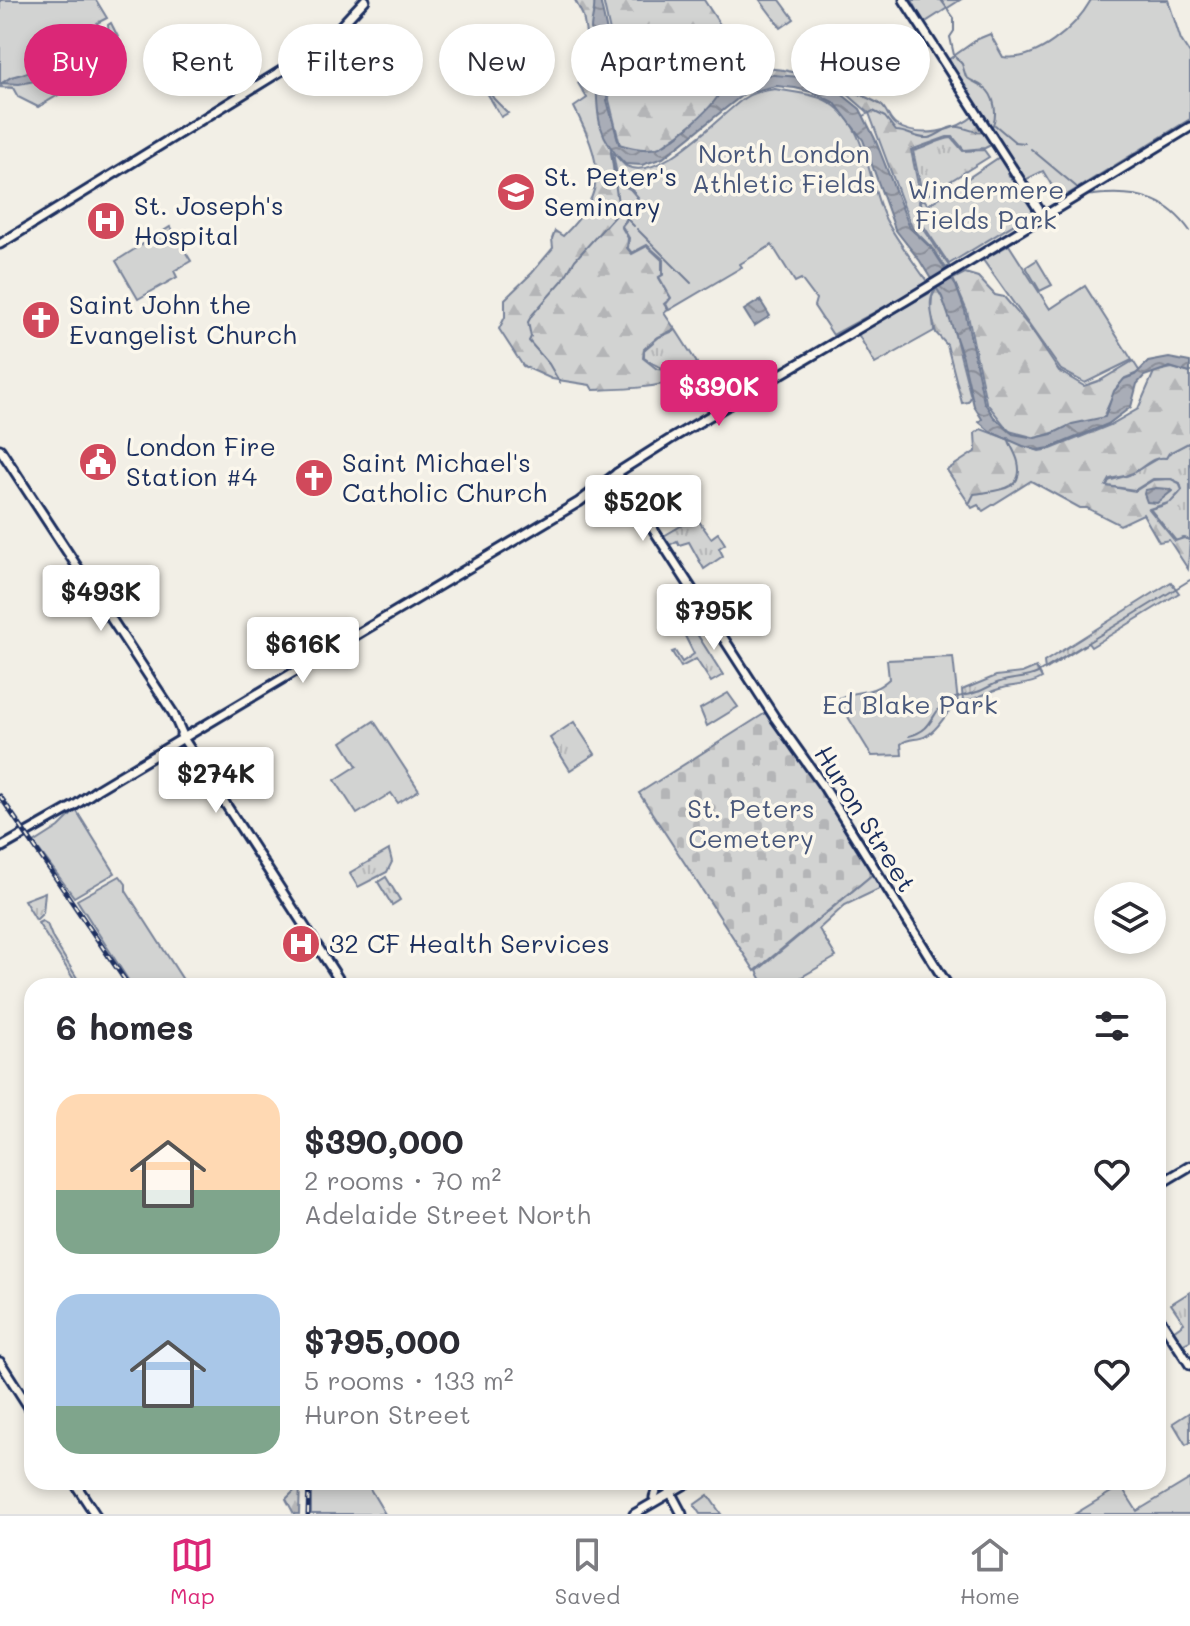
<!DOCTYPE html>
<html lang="en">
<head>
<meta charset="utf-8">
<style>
	:root { --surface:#fff; --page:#f2f2f3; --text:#2b2b33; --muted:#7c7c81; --line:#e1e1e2; --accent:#db2777 }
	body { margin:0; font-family:Mali,sans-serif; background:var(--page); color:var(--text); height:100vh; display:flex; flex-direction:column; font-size:30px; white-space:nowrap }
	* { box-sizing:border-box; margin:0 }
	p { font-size:26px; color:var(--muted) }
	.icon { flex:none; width:44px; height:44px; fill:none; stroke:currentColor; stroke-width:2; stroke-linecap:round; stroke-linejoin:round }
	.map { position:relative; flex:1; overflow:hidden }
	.side { position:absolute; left:24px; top:978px; width:1142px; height:512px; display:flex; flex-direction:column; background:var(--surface); border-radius:24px; box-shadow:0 4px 12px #0003 }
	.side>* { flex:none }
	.banner { position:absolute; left:24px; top:24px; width:1142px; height:72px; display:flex; gap:16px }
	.buttons { position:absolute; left:1094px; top:882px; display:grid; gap:16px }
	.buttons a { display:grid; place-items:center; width:72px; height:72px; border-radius:50%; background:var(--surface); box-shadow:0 4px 12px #0003; font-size:40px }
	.price { position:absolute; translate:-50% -68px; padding:0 18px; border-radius:8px; background:#fff; color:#222; font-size:26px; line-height:52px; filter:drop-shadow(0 2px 4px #0008) }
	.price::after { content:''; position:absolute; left:50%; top:48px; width:24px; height:18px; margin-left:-12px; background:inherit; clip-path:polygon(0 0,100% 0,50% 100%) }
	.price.selected { background:var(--accent); color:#fff }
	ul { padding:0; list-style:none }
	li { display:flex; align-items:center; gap:24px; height:200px; padding:0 32px }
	li span { display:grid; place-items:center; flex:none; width:224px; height:160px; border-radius:24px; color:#555 }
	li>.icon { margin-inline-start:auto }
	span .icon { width:96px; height:96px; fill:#fffc; stroke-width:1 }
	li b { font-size:34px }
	h2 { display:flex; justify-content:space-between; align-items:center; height:96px; padding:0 32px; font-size:34px }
	.chip { padding:0 28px; border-radius:36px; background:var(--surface); box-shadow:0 4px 12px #0003; font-size:28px; line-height:72px }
	.chip.selected { background:var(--accent); color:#fff }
	.tabs { display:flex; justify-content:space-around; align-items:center; height:112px; border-top:2px solid var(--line); background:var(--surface); font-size:22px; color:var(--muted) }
	.tabs a { display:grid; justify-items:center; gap:4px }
	.tabs .selected { color:var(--accent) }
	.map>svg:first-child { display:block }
	.grass { fill:url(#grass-tufts); stroke:#768198; stroke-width:2 }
	.forest { fill:url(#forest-firs); stroke:#768198; stroke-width:2 }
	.cemetery { fill:url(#cemetery-stones); stroke:#768198; stroke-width:2 }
	.green { fill:#d2d3d2; stroke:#768198; stroke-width:2 }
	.water { fill:url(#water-waves); stroke:#707b93; stroke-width:2 }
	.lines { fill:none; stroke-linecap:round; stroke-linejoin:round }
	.stream { stroke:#707b93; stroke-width:2 }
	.secondary-casing { stroke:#1b2f5e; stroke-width:13 }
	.secondary { stroke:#fbf7ec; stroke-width:7 }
	.rail-casing { stroke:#1b2f5e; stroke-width:5 }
	.rail { stroke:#fbf7ec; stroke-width:2; stroke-dasharray:6; stroke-linecap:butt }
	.labels { text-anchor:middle; stroke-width:7; stroke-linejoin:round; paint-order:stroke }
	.park-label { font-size:26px; fill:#49587b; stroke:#fbf7ec }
	.poi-label { font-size:26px; fill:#1b2f5e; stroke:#fbf7ec; text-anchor:start }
	.street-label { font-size:26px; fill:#1b2f5e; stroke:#fbf7ec }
</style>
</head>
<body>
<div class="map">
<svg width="1190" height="1514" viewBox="0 0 1190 1514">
	<defs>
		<pattern id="grass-tufts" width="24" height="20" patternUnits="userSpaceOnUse" patternTransform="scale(2)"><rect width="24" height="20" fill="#d2d3d2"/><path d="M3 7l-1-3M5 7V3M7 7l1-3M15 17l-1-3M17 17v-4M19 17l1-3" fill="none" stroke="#b4b5b7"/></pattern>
		<pattern id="forest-firs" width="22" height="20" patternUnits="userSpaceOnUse" patternTransform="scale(2)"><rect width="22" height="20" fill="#d2d3d2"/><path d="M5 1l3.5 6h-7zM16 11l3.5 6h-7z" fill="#b4b5b7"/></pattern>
		<pattern id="cemetery-stones" width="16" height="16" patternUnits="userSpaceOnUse" patternTransform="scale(2)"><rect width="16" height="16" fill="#d2d3d2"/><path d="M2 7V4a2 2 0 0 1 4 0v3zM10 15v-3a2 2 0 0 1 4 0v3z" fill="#b4b5b7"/></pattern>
		<pattern id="water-waves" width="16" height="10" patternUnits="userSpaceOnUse" patternTransform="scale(2)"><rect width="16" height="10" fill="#a9adb7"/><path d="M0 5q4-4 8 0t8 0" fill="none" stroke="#898d98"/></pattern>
	</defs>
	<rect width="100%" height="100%" fill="#f2efe6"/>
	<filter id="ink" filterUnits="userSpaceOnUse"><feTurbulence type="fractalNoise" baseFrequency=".0125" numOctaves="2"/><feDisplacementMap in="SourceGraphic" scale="16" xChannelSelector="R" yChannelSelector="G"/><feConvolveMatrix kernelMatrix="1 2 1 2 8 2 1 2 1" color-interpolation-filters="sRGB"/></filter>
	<g filter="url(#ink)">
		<g class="grass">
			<path d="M952,138L963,151L984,150L989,157L923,198L913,151C927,148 938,139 952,138Z"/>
			<path d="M676,330L697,363C678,374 662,371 644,358V350L659,337Z"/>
			<path d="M1188,443L1190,447V540L1184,538L1176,541L1150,509C1165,506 1172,503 1182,490L1180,483L1171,479H1153L1135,490L1107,486L1108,481L1129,475L1160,457L1166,458L1169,453Z"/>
			<path d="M696,517L711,538L718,533L725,544L719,548L723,556L704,569L689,542L679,545L677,541L668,546L662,537Z"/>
			<path d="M1171,582L1179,593L1091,647L1088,643L1045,670L1044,662Z"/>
			<path d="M676,601L723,675L711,682L696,659L681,667L672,652L675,651L682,662L694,654L684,634L681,635L663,608Z"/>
			<path d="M1036,667L1042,678C1029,686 1017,684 1003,688C989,691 977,699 963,702L962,690L996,676L1022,673Z"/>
			<path d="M574,722L595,754L570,770L550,738Z"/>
			<path d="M389,850L392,862L387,872L358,887L350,874L351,872Z"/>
			<path d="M386,877L400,900L392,905L378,882Z"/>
			<path d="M45,892L43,913L36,920L24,900Z"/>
			<path d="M42,921L47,924L53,939L82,986H78L38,923Z"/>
			<path d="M1190,1292V1341L1182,1345L1173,1331L1184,1323L1171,1304Z"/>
		</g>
		<g class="forest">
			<path d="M575,0H594C599,14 588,28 595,40L601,43L611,151L617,182L630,189L637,197L634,210L621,226L628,238L627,248L632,254L647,246L662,260V275L659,278L671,298L664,304L668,310L664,313L675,329L658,337L644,349L643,358L657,369L683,372L687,378C656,388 626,389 593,390L590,385L552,379L523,366L499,329L505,317V299L532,273L553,248L552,239L555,231L563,236C610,190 601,161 574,107L587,98L578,83L590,75L581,42L587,39L583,16Z"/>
			<path d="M603,0H704L747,66L784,70L824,80L829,77H845L846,87C857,94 870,98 881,105C888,110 888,120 896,125C920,139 956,132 976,114L993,144L985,148L964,150L953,137H947L911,150L921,199L919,201L921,225L949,266L946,268L935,251L912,228L869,113L838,86L802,78L722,94L702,117L659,148L639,150L620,145L609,100L611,36Z"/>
			<path d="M760,0H780L794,19L781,28Z"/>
			<path d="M111,23L121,43L122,57L38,107L18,97L13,88L0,87L2,83C20,85 34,78 51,71L50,69L76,67L110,45L108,25Z"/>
			<path d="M472,64L494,99L508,113L501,117L486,91H482L466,67Z"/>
			<path d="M965,273L978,277L995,295L1004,297L1028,325L1059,371L1084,386L1101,380L1133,361L1140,372L1125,378L1115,391L1105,413L1106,417L1036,438L1009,431L986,402L967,311L953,279Z"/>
			<path d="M937,287L950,315L971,397L968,402L962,403L947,345L936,333L931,313L932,297Z"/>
			<path d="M1172,368L1190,373V446L1188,443L1169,453L1166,458C1150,456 1144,469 1130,474C1124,477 1117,477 1110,479L1106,486L1135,491L1153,480L1171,479L1179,483L1182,490L1171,502L1149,509L1175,541L1184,538L1190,540L1188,569L1169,540L1159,542L1143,514L1120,525L1087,508H1080L1031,481L983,511L978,505L972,508L947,470L976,451L975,433L981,429L1039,451L1051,449L1110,425L1138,409L1154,372Z"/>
			<path d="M297,1482H300L299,1514H294L286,1499L297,1488Z"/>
		</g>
		<g class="cemetery">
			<path d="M767,712L819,786L873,874L755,971L639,793Z"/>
			<path d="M1190,1412V1443L1186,1445L1173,1423Z"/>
		</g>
		<g class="green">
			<path d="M0,0H96L107,18L97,23L101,34L109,32C110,53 100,62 84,74L76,67L32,70L0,84Z"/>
			<path d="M912,0H960L924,23Z"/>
			<path d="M1091,0H1168L1181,40L1190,54V119L1060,199L1043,171L1025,180L948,60L978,39L990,34L1003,57C1037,62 1075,28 1091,0Z"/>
			<path d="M775,89C791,92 811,93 825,100C868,121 867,182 886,220C898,242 914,262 928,283L833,335L814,306L816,299L801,279L795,282L772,245L740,264L742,267L669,310L666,304L671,298L659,277L663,275V259L647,245L632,253L628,248L629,238L622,226L634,211L638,197L631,189L618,181L613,153C617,156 622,164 626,166C661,183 719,115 746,97C754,91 765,91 775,89Z"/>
			<path d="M1001,156L1010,170L1008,174L1034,212L949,264L923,225L920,201L924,199L928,205Z"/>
			<path d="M170,227L191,261L174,271L177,277L138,299L116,261Z"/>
			<path d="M1009,245L1050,309L1085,286L1132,360L1085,383L1061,370L983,260Z"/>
			<path d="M1037,260L1052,285L1040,291L1026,267Z"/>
			<path d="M935,290C926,304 934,315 934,331L875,364L858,334Z"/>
			<path d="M953,657L958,703C944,713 940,729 926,736C917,741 909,737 901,744L902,755L872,756L837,699C859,688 869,697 889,679L887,660Z"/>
			<path d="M728,693L738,707L707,726L700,709Z"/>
			<path d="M374,721L419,790L398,803L391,793L357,814L335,780L357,766L342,742Z"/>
			<path d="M76,810L115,873L74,897L34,843L59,827Z"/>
			<path d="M873,874L881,888L845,905L819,929L836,957L786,986H765L757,971Z"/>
			<path d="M120,876L126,884V891L187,986H132L77,900Z"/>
			<path d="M1190,1479V1514H1075L1121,1486L1137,1511Z"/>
			<path d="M311,1482H366L385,1514H311Z"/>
			<path d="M708,1495L721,1514H700L694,1505Z"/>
		</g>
		<g class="water">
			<path d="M594,0H600L608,36L607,100L619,144C631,148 644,151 657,148C672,143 720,103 721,88L761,74L801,77L819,82L838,91L860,109L875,139L910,228L933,250L956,286L965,311L984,402L994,417L1013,434L1035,438L1052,434L1072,424L1105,417L1114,391L1124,379L1135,375L1148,362L1169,358L1190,362V373L1170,367L1144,376L1137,384L1131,407L1108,424L1050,448L1037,450L1023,446L991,432L979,422L982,419L974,406L963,358L942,297L920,261L895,229L863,140L835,103L815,93L795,88L776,86L745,93L663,158L642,165L625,164C588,129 600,100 595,55L601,47L600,42C582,35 597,15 594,0Z"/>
			<path d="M44,68L50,69L51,78L19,84L2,83L11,77Z"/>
			<path d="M760,300L770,316L754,326L744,310Z"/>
			<path d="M1156,488L1169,489L1172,491L1157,503L1147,502L1144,494L1145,490Z"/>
		</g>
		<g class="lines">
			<g class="stream">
				<path d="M941,0L954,18V31L950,37L954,55L962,64L966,77C971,81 978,83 983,87C996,95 998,117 991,129"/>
				<path d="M51,71L66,76"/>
				<path d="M864,116L873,111L885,117L896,131C908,131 915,139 928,138C940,136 946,125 959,127C969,128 975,134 985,132"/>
				<path d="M995,125L1015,142L1025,143"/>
				<path d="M1031,149L1079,189"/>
				<path d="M611,152L619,211L634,226"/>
				<path d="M1085,195C1092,196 1097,194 1105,194C1142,192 1168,200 1190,231"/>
				<path d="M637,229L691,283"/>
				<path d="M560,383L549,364L529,341L531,337L528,322L532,315L563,280L575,260L619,211"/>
				<path d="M970,502L974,494C996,490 1025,492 1018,462C1016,453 1010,446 1008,437"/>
				<path d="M909,736C935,729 929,715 946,702C955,696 966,696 977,692C985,690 992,684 1000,682C1014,678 1025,679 1038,673L1190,580"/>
			</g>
			<g class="secondary-casing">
				<g id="secondary">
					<path d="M904,0L1043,216"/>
					<path d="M0,244L323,45L365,0"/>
					<path d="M0,449L173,713L184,738"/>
					<path d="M617,473L775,718L824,787L948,986"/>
					<path d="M181,735L343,986"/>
					<path d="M0,848L74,806L98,789L579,502L620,471L669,440L905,301L1190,127"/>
					<path d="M1158,1185L1190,1166"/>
					<path d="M1158,1316L1190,1365"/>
					<path d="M0,1362L32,1412"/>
					<path d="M74,1482L95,1514"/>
					<path d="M665,1482L682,1514"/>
					<path d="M654,1497L659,1482"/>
					<path d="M634,1514L689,1482"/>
				</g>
			</g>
			<use href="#secondary" class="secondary"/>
			<g class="rail-casing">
				<g id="rail">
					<path d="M0,796L129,986"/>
					<path d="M308,1514L309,1482"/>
				</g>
			</g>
			<use href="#rail" class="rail"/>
		</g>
	</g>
	<defs>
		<g id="university-disc" transform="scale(2)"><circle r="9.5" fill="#d1495b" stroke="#fbf7ec"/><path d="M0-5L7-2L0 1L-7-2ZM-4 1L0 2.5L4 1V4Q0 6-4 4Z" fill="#fff"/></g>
		<g id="hospital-disc" transform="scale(2)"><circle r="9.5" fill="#d1495b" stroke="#fbf7ec"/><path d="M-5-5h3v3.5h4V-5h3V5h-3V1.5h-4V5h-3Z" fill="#fff"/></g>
		<g id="church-disc" transform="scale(2)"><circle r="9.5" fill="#d1495b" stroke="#fbf7ec"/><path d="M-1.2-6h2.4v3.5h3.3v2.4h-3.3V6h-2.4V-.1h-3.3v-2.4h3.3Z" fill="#fff"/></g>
		<g id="civic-disc" transform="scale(2)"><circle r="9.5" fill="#d1495b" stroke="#fbf7ec"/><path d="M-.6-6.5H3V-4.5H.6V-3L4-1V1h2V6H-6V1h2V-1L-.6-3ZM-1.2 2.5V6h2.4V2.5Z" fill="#fff"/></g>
	</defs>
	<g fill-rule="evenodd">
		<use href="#university-disc" x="516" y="192"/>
		<use href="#hospital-disc" x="106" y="221"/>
		<use href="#church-disc" x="41" y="320"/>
		<use href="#civic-disc" x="98" y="462"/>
		<use href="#church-disc" x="314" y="478"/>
		<use href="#hospital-disc" x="301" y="944"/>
	</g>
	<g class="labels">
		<g class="park-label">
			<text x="784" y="163">North London<tspan x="784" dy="30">Athletic Fields</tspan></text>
			<text x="986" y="199">Windermere<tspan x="986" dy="30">Fields Park</tspan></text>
			<text x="910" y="714">Ed Blake Park</text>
			<text x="751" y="818">St. Peters<tspan x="751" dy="30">Cemetery</tspan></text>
		</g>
		<g class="poi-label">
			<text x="544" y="186">St. Peter's<tspan x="544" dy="30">Seminary</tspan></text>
			<text x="134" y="215">St. Joseph's<tspan x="134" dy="30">Hospital</tspan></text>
			<text x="69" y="314">Saint John the<tspan x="69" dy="30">Evangelist Church</tspan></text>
			<text x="126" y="456">London Fire<tspan x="126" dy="30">Station #4</tspan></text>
			<text x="342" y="472">Saint Michael's<tspan x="342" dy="30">Catholic Church</tspan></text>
			<text x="329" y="953">32 CF Health Services</text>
		</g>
		<g class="street-label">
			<text transform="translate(865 819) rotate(58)" y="9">Huron Street</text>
		</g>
	</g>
</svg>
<div class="buttons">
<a><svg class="icon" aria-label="layers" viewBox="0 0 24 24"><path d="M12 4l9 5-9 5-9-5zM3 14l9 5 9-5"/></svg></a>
</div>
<b class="price selected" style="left:719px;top:428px">$390K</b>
<b class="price" style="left:643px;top:543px">$520K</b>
<b class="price" style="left:101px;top:633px">$493K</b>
<b class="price" style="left:714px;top:652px">$795K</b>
<b class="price" style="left:303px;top:685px">$616K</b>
<b class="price" style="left:216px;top:815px">$274K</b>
<div class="banner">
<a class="chip selected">Buy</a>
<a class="chip">Rent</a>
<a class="chip">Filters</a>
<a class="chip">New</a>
<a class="chip">Apartment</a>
<a class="chip">House</a>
</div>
<section class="side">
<h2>6 homes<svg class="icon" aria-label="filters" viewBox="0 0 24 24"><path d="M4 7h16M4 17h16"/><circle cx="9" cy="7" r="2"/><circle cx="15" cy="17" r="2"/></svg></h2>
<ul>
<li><span style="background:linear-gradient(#ffd9b3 60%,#7fa58c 0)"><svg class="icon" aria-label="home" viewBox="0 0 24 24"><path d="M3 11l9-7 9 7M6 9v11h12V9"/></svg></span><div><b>$390,000</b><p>2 rooms · 70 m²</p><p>Adelaide Street North</p></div><svg class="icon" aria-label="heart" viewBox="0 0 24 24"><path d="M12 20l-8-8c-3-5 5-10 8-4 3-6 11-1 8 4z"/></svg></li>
<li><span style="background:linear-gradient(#a9c7e8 70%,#7fa58c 0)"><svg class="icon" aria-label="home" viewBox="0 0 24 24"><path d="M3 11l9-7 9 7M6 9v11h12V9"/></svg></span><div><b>$795,000</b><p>5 rooms · 133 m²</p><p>Huron Street</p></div><svg class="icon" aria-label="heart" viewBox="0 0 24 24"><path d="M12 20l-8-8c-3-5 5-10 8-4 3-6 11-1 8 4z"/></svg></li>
</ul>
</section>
</div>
<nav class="tabs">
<a class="selected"><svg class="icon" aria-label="map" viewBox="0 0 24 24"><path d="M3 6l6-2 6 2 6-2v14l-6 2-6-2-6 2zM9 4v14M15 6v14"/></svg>Map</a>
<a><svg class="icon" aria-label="saved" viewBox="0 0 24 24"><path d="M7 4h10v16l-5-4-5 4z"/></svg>Saved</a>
<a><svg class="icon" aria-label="home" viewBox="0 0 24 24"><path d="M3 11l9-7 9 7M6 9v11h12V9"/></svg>Home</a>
</nav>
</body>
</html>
